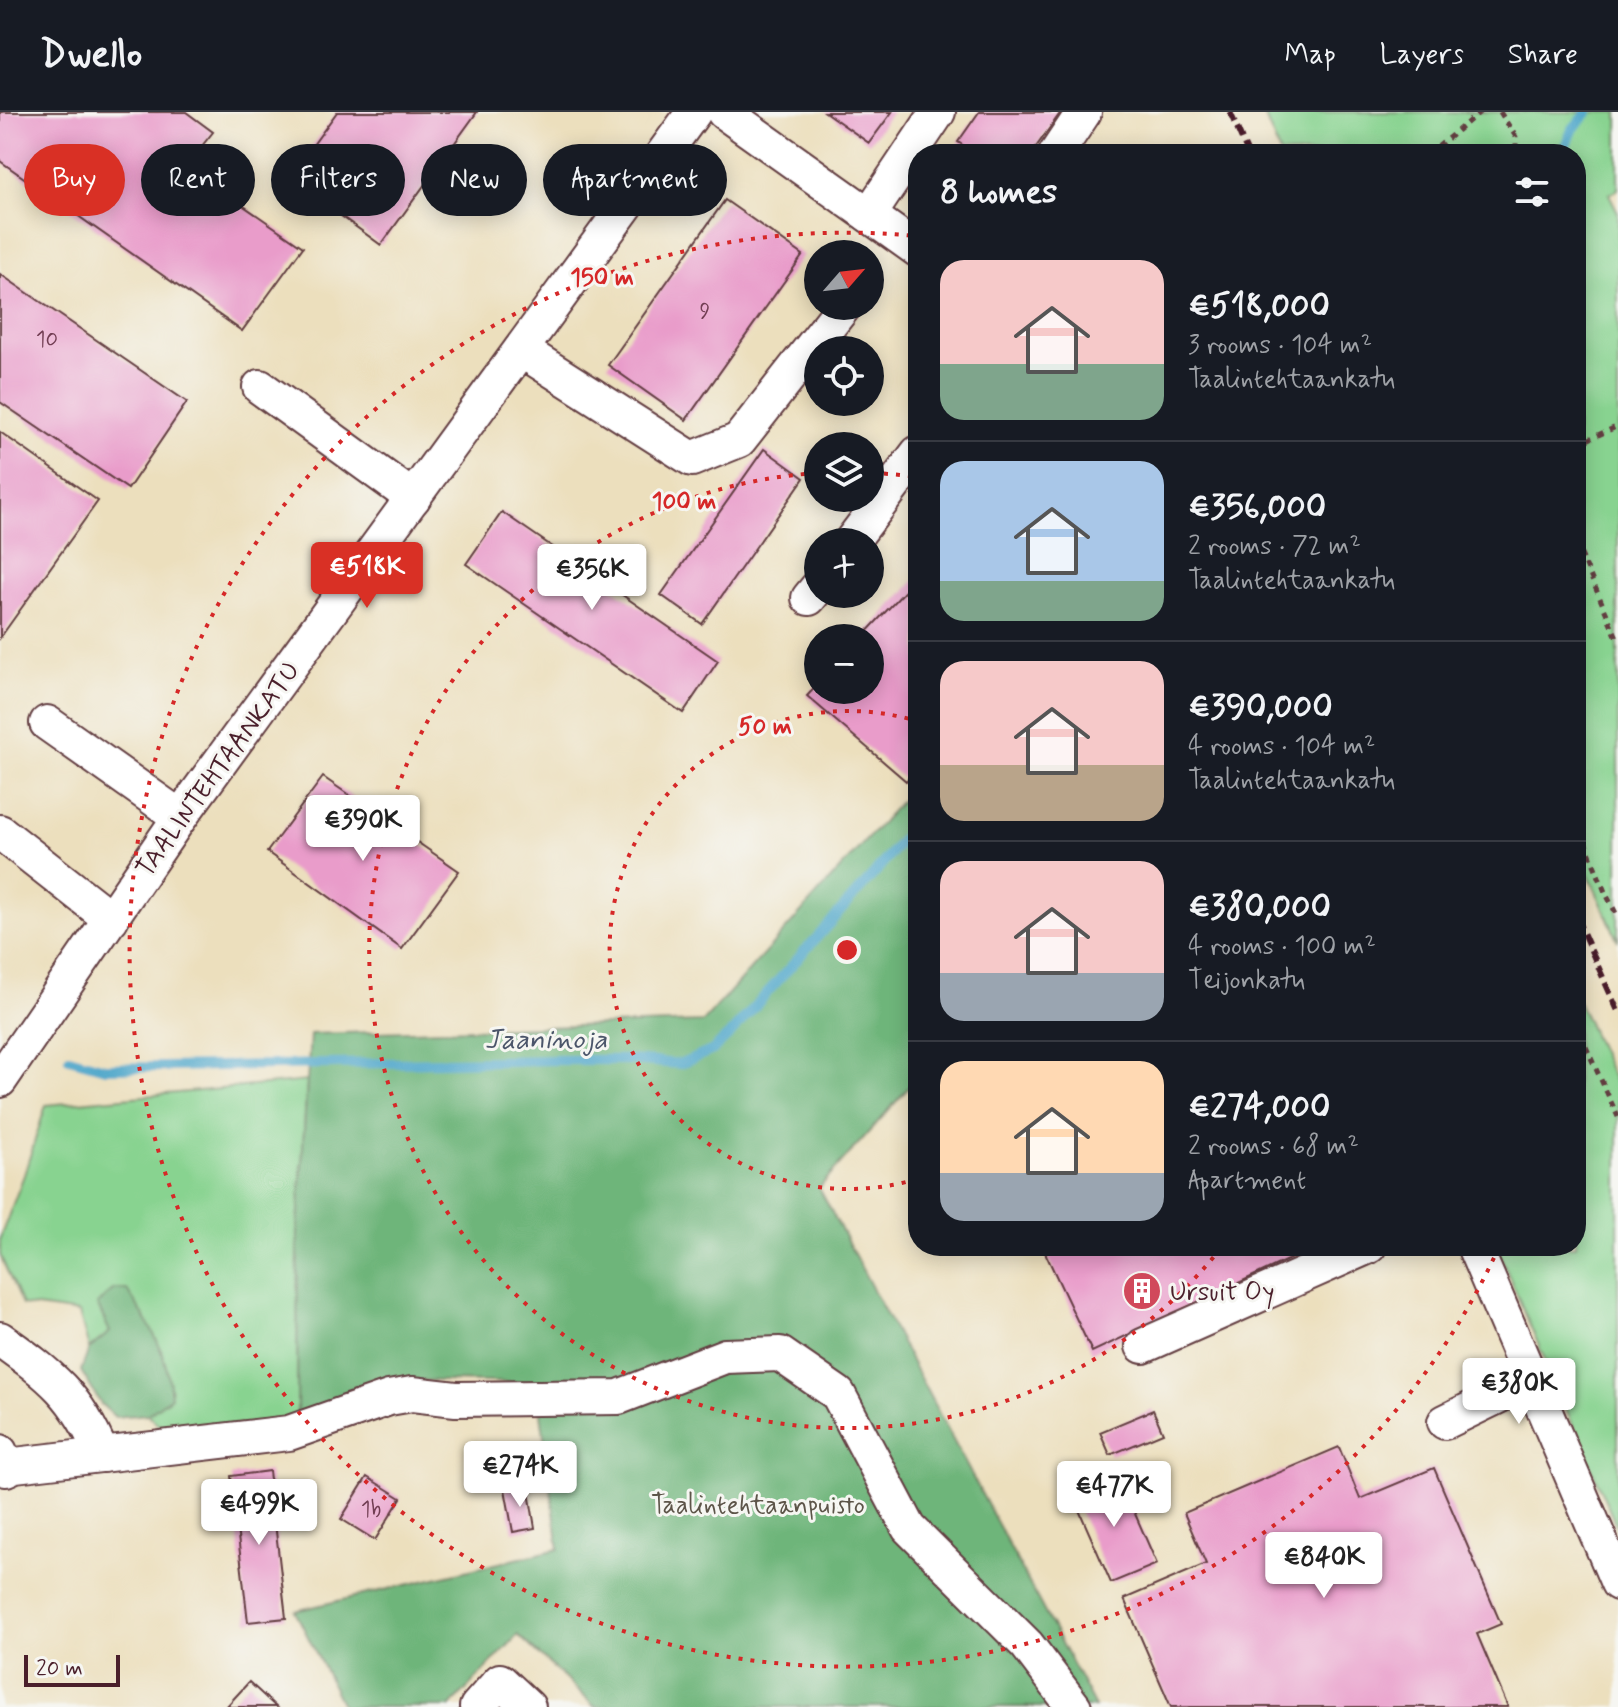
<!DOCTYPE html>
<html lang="en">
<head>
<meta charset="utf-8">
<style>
	:root { --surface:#171b24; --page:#20242c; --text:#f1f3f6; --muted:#9ea1a6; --line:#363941; --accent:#d93025 }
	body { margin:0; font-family:Mynerve,sans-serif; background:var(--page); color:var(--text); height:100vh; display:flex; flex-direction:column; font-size:30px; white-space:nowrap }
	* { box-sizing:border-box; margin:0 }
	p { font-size:26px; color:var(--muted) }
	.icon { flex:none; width:44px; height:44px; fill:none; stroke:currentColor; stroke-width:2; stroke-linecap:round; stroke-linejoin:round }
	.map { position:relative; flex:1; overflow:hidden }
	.drawer { position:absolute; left:908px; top:32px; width:678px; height:1112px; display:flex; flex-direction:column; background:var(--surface); border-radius:32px; box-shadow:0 4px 20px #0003 }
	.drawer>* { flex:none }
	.guide { position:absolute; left:24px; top:32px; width:760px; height:72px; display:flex; gap:16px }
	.needle { width:52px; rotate:62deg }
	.buttons { position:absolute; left:804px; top:128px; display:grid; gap:16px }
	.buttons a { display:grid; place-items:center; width:80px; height:80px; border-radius:50%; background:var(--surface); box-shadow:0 4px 20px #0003; font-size:40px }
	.scale { position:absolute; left:24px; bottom:20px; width:96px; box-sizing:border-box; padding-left:8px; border:4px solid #4a1f2b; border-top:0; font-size:22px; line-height:28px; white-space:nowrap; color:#4a1f2b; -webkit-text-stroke:6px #f6f6f2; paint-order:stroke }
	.price { position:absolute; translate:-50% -68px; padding:0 18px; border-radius:8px; background:#fff; color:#222; font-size:26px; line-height:52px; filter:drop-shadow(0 2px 4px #0008) }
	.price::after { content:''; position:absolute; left:50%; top:48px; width:24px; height:18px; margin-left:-12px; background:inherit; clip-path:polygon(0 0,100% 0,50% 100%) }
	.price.selected { background:var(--accent); color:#fff }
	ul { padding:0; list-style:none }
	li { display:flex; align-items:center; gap:24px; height:200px; padding:0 32px }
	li+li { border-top:2px solid var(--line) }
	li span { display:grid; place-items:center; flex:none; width:224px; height:160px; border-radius:24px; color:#555 }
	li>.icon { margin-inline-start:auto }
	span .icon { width:96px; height:96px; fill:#fffc; stroke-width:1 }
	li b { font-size:34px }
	h2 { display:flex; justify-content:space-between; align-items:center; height:96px; padding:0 32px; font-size:34px }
	.tag { padding:0 28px; border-radius:36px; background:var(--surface); box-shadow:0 4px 20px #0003; font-size:28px; line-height:72px }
	.tag.selected { background:var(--accent); color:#fff }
	header { display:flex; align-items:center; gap:48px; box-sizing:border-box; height:112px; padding:0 40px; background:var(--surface); border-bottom:2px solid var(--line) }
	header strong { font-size:38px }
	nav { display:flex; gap:44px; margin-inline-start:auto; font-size:28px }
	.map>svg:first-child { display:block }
	.green { fill:#88d390; stroke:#69795e; stroke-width:2 }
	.forest { fill:#6eb57a; stroke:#5c6a52; stroke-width:2 }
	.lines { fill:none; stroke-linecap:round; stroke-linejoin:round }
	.stream { stroke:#4ca5c9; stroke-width:10 }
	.building { fill:#e99cca }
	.minor-casing { stroke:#623c41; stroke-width:38 }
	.path { stroke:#623c41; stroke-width:5; stroke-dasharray:6 6; stroke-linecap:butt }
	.minor { stroke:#fff; stroke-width:34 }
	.rail { stroke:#4a1f2b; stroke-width:6; stroke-dasharray:12 6; stroke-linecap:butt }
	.ring { fill:none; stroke:#d62828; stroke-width:4; stroke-dasharray:4 8 }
	.labels { text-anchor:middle; stroke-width:6; stroke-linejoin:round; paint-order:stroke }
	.number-label { font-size:22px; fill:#723e53 }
	.street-label { font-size:26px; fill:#4a1f2b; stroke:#f6f6f2 }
	.poi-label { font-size:26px; fill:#4a1f2b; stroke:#f6f6f2; text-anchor:start }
	.park-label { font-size:26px; fill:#5d5549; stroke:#f6f6f2 }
	.water-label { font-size:28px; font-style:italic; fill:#4b556a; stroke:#f6f6f2 }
	.centre { fill:#d62828; stroke:#f6f6f2; stroke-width:4 }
	.ring-label { font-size:24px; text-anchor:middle; font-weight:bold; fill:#d62828; stroke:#f6f6f2; stroke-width:6; stroke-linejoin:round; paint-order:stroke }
</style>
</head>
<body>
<header>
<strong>Dwello</strong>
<nav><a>Map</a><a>Layers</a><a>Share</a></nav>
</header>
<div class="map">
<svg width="1618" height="1595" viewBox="0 0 1618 1595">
	<rect width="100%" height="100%" fill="#f6f6f2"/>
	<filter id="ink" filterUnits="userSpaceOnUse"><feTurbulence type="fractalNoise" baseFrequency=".0125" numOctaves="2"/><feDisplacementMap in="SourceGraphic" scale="16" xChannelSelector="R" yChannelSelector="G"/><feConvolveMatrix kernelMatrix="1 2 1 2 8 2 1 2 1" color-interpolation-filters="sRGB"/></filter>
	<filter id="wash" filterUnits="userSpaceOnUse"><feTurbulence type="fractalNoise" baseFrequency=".006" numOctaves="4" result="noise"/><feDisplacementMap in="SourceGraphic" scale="32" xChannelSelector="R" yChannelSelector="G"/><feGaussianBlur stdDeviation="1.8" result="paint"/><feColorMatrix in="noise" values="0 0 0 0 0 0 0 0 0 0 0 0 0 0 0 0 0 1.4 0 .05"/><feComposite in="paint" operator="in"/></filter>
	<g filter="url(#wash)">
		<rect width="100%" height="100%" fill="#ecdfbd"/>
		<g class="green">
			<path d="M1263,0H1618V77L1609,82L1618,100V829L1576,734V42H1280Z"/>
			<path d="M1576,885L1618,977V1418L1496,1134H1576Z"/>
			<path d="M307,969L298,1115L297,1303L271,1313L160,1315L148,1302L170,1285L110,1220L89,1237L79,1201L22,1193L0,1143V1126L24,1063L46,993Z"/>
		</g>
		<g class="forest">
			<path d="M918,670V965L819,1076L1095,1595H595L518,1523L450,1595H343L295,1499L559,1437L537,1271L396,1268L297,1303L298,1115L310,922L703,910Z"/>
			<path d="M114,1177L127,1178C150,1211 169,1244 171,1285L148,1302L115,1305L101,1292L81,1259L89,1237L110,1220L97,1192Z"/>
		</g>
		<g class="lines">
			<g class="stream">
				<path d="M1562,42L1572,18L1588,0"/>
				<path d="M69,946L105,956L558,948H628L681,952L713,938L732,920L874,762L918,708"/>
			</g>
		</g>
		<g id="blocks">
			<g class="building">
				<path d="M0,0H186L213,20L186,54L303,135L242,219L0,49Z"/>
				<path d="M337,0H477L381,133L289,66Z"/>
				<path d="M825,0H892L869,31Z"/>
				<path d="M979,0H1061L1031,42H976L958,30Z"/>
				<path d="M725,88L803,143L686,308L608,253Z"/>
				<path d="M0,162L187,290L128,377L0,290Z"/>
				<path d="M0,320L98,389L0,526Z"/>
				<path d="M764,337L804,366L702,512L661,483Z"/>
				<path d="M502,400L718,549L683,601L466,452Z"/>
				<path d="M918,465V655L906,669L807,584L818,572V578H870V526H861Z"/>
				<path d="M323,665L459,759L402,837L267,740Z"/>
				<path d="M1042,1134H1317L1092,1240Z"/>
				<path d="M1153,1298L1163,1321L1110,1343L1100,1320Z"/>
				<path d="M1339,1335L1360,1387L1434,1356L1501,1512L1477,1522L1508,1595H1171L1124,1487L1206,1452L1184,1401Z"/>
				<path d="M269,1359L286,1506L248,1510L231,1364Z"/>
				<path d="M1118,1363L1157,1452L1111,1471L1072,1382Z"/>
				<path d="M367,1365L401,1386L375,1428L341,1407Z"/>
				<path d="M528,1374L535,1416L513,1420L505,1377Z"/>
				<path d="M249,1570L276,1595H226Z"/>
			</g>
		</g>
	</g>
	<g filter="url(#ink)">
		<use href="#blocks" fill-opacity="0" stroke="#623c41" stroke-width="2"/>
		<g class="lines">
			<g class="minor-casing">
				<g id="minor">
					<path d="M724,0L918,138"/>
					<path d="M1056,42L1084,0"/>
					<path d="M869,103L938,0"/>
					<path d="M521,238L692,347L739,328L844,194"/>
					<path d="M260,275L413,386"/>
					<path d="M851,430L918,341"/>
					<path d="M809,486L818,475"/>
					<path d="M47,611L180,705"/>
					<path d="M0,720L111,807"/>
					<path d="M0,968L180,705L694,0"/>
					<path d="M1474,1134L1618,1471"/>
					<path d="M0,1227C52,1264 77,1283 102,1343"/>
					<path d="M1143,1234L1369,1134"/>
					<path d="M1445,1310L1531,1268"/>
					<path d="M0,1340L6,1357L15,1353L289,1321L389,1286L412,1282L456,1287L619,1285L725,1244L780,1242L838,1282L909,1416L1027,1533L1074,1595"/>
					<path d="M477,1595L500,1569L528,1595"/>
				</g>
			</g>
			<g class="path">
				<path d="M1500,0L1516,25V42"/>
				<path d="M1429,42L1480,0"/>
				<path d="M1576,333L1618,314"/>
				<path d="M1576,431L1618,528"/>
				<path d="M1576,707L1605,780L1618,805"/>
				<path d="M1576,913L1618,1005"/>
			</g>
			<use href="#minor" class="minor"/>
			<g class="rail">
				<path d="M1230,0L1248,42"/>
				<path d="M1576,805L1618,899"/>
			</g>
		</g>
	</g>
	<g class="ring">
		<path d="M917 1067A239 239 0 1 1 917 609"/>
		<path d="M1221 1136A478 478 0 1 1 818 361M872 361A478 478 0 0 1 918 365"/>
		<path d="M1499 1135A717 717 0 1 1 916 124"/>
	</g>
	<defs>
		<g id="building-disc" transform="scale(2)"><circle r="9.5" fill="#d1495b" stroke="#f6f6f2"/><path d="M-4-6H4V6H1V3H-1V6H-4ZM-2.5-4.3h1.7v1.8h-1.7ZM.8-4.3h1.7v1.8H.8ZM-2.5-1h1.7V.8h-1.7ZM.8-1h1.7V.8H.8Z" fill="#fff"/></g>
	</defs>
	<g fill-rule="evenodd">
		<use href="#building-disc" x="1142" y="1179"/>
	</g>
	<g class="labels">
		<g class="number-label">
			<text x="705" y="206">9</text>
			<text x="47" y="234">10</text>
			<text x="371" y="1404">1b</text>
		</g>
		<g class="street-label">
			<text transform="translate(217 657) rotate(-54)" y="9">TAALINTEHTAANKATU</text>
		</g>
		<g class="poi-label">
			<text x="1170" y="1188">Ursuit Oy</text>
		</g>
		<g class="park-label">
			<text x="758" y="1401">Taalintehtaanpuisto</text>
		</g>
		<g class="water-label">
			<text x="546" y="936">Jaaninoja</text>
		</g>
	</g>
	<circle cx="847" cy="838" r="12" class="centre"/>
	<g class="ring-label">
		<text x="602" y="173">150 m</text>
		<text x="684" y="397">100 m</text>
		<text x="765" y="622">50 m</text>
	</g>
</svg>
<div class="buttons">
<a><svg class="needle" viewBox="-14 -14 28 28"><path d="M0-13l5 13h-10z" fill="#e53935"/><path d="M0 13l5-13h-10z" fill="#9ea1a6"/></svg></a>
<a><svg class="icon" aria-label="locate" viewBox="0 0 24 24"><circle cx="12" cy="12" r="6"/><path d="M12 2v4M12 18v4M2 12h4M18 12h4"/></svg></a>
<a><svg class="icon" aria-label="layers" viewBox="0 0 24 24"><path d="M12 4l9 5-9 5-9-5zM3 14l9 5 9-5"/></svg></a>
<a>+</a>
<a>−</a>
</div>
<div class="scale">20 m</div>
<b class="price selected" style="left:367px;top:498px">€518K</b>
<b class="price" style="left:592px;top:500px">€356K</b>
<b class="price" style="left:363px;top:751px">€390K</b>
<b class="price" style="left:1519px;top:1314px">€380K</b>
<b class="price" style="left:520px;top:1397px">€274K</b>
<b class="price" style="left:1114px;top:1417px">€477K</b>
<b class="price" style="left:259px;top:1435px">€499K</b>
<b class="price" style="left:1324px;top:1488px">€840K</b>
<div class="guide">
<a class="tag selected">Buy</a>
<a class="tag">Rent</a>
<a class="tag">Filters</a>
<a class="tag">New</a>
<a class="tag">Apartment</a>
</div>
<section class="drawer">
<h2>8 homes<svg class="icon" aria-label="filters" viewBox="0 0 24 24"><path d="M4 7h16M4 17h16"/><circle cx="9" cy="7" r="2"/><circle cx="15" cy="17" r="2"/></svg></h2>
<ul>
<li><span style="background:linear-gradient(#f6c9c9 65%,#7fa58c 0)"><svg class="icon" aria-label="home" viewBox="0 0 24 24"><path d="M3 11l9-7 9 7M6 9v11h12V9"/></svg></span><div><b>€518,000</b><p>3 rooms · 104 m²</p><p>Taalintehtaankatu</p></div></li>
<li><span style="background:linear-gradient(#a9c7e8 75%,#7fa58c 0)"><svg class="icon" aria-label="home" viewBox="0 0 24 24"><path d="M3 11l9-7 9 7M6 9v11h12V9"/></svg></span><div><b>€356,000</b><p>2 rooms · 72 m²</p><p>Taalintehtaankatu</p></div></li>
<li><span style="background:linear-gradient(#f6c9c9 65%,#b9a48a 0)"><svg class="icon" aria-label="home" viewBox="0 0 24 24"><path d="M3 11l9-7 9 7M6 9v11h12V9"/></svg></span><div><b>€390,000</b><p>4 rooms · 104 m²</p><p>Taalintehtaankatu</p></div></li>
<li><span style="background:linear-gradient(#f6c9c9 70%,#9aa5b1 0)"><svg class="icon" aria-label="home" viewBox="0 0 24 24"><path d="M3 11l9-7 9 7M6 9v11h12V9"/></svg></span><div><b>€380,000</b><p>4 rooms · 100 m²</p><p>Teijonkatu</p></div></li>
<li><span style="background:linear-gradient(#ffd9b3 70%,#9aa5b1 0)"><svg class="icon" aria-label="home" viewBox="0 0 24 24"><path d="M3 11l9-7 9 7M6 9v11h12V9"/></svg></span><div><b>€274,000</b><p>2 rooms · 68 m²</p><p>Apartment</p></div></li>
</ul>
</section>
</div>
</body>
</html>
